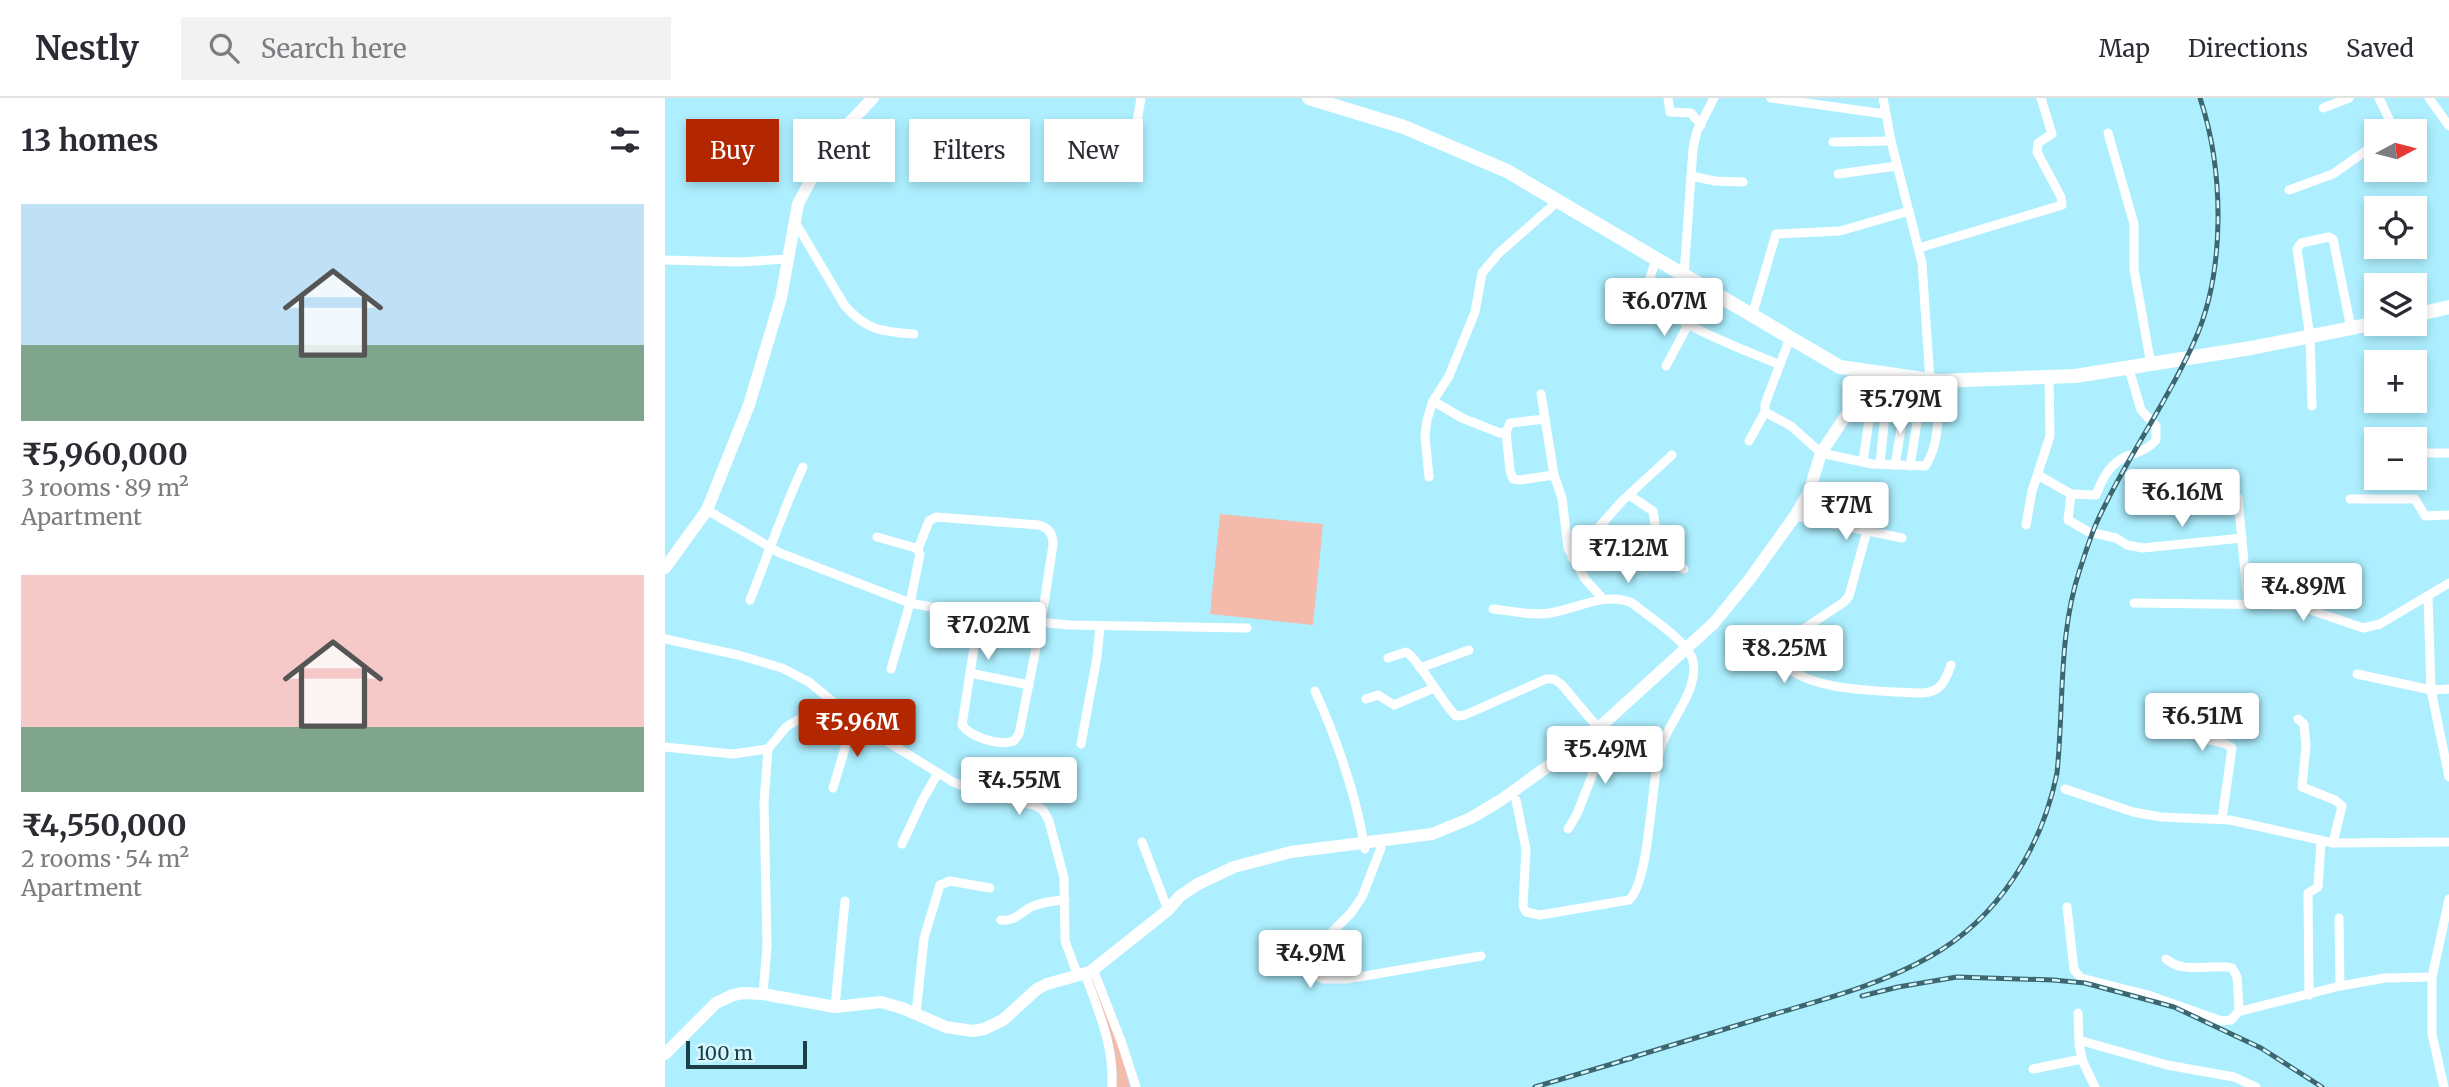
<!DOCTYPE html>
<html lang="en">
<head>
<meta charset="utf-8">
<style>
	:root { --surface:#fff; --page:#f2f2f3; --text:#2b2b33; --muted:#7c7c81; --line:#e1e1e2; --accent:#b22700 }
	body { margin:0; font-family:Merriweather,serif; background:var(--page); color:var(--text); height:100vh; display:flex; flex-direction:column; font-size:26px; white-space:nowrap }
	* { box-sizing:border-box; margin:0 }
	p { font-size:23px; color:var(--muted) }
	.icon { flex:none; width:38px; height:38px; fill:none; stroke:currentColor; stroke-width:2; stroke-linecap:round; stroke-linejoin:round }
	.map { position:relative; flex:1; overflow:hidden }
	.side { display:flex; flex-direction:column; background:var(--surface); width:665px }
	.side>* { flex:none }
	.banner { position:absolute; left:21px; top:21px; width:665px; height:63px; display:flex; gap:14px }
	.needle { width:46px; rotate:83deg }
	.tools { position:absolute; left:1699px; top:21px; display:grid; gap:14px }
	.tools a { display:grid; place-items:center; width:63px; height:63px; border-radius:0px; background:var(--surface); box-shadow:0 4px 10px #0003; font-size:35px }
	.scale { position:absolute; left:21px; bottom:18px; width:121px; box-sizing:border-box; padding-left:7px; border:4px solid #1b3f47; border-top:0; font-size:19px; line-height:24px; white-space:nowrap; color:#1b3f47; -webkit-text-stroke:5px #d7f7fe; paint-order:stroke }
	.price { position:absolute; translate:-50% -60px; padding:0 16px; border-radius:7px; background:#fff; color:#222; font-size:23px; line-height:46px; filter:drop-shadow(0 2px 4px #0008) }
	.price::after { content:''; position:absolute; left:50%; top:42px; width:21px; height:16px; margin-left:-10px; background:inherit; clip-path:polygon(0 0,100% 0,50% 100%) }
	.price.on { background:var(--accent); color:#fff }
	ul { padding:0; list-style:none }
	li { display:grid; align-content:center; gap:14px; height:371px; padding:0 21px }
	li span { display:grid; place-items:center; height:217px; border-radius:0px; color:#555 }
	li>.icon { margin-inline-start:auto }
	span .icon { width:126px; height:126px; fill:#fffc; stroke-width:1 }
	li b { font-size:30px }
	h2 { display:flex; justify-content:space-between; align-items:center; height:84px; padding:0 21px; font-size:30px }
	.pill { padding:0 24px; border-radius:0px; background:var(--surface); box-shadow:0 4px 10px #0003; font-size:24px; line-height:63px }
	.pill.on { background:var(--accent); color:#fff }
	header { display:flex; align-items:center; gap:42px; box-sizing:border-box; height:98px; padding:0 35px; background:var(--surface); border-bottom:2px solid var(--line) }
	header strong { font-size:33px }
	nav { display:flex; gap:38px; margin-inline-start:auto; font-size:24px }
	.search { width:490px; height:63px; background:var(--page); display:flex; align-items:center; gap:18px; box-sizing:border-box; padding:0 24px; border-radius:0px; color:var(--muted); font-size:26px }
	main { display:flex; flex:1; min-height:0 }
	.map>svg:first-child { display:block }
	.green { fill:#f4baac }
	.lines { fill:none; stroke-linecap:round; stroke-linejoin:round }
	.street { stroke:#fff; stroke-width:9 }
	.secondary { stroke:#fff; stroke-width:12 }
	.primary { stroke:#fff; stroke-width:14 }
	.rail-casing { stroke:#3c6771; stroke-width:5 }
	.rail { stroke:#d7f7fe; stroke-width:2.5; stroke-dasharray:8; stroke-linecap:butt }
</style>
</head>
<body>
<header>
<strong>Nestly</strong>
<div class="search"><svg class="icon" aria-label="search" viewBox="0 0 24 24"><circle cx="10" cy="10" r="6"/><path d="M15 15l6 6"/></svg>Search here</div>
<nav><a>Map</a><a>Directions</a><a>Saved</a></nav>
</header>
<main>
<section class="side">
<h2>13 homes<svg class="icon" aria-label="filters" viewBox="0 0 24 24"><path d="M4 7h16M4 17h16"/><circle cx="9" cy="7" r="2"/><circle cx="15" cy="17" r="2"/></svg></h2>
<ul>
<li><span style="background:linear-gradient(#bfe0f5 65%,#7fa58c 0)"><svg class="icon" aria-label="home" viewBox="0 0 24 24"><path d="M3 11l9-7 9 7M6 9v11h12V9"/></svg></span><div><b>₹5,960,000</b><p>3 rooms · 89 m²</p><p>Apartment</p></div></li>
<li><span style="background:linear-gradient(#f6c9c9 70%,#7fa58c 0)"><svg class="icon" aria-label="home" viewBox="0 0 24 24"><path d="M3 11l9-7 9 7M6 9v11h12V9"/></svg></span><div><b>₹4,550,000</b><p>2 rooms · 54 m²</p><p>Apartment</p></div></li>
</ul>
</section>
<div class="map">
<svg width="1784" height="989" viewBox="0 0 1784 989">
	<rect width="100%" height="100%" fill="#adefff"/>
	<g class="green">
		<path d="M555,416L658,426L648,527L545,516Z"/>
		<path d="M427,880L456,954L465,989H451C455,950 439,918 425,882Z"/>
	</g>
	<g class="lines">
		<g class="street">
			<path d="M1003,0L1005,14L1026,15L1036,27"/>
			<path d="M1106,0L1220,16"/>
			<path d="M1218,0L1226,43L1257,165L1265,283"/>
			<path d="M1714,0L1724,21L1726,33"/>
			<path d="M1764,0L1784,28"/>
			<path d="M1658,10L1684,0"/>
			<path d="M1443,35L1469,126V171L1486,267"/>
			<path d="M469,42L476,0"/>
			<path d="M1168,44L1226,43"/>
			<path d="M1173,76L1232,68"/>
			<path d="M1026,78L1050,83L1078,84"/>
			<path d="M1624,92L1668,76L1712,45"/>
			<path d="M130,124L180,208C201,232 218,234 249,236"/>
			<path d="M1254,150L1397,107L1396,99L1372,54L1373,45L1387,36L1376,0"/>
			<path d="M991,161L981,193C1009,228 1073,249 1115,267"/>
			<path d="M0,162L74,164L123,161"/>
			<path d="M1019,177L1028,50L1032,33L1049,0"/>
			<path d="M1087,218L1111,136L1175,133L1244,113"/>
			<path d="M1125,240L1100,306V314L1126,328L1156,355L1207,366L1260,368C1275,348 1274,307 1272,283"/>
			<path d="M1001,268L1024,225"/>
			<path d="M1229,294C1243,310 1254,312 1274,313"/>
			<path d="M876,296L889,377L897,400L903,450L920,481L938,501"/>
			<path d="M768,303L797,320L835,335L841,334L845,325L880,321"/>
			<path d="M1647,308L1645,239L1632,151L1636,145L1664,139L1668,141L1686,230"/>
			<path d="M841,334L845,373L848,381L855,382L889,377"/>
			<path d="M1084,343L1100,314"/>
			<path d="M1752,355H1784"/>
			<path d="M1198,364L1207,301"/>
			<path d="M1215,366L1222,296"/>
			<path d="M1230,367L1240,307"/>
			<path d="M1245,368L1254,312"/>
			<path d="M1373,377L1406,396L1403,422L1424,434L1451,440L1462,447L1478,450L1577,440"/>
			<path d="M764,379L760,338L762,322L768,303L784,278L810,214L817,175L834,155L893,103"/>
			<path d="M1406,396L1431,397C1437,381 1445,365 1462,358C1473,354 1483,352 1491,342V328L1476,312L1464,271"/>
			<path d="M964,397L988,413L995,457L1004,464L1019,471"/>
			<path d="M1573,400L1583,507"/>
			<path d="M1685,401H1750L1760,418L1784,417"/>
			<path d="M42,412L115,455L245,505L314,518L404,527L582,530"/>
			<path d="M1130,418L1237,440"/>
			<path d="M1361,427L1367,393L1385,338L1384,279"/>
			<path d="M1202,433L1184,498L1179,504L1116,546L1113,559C1134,594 1217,593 1256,595C1275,595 1280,584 1286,567"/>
			<path d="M212,439L251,450L255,456L245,505L226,571"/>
			<path d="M253,451L264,423L271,419L374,427C385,431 388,436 388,447L376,525L354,636L349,643C333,648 306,639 297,627L305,575"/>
			<path d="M907,460L957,403L1007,357"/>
			<path d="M1763,500L1766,592L1784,679"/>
			<path d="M85,502C103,457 118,412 138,369"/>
			<path d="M1469,505L1631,507L1698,530L1715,526L1784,485"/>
			<path d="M828,511C846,513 867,518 885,515C912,511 939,493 967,505C983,518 1024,544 1028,563C1034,594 1003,623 995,652C986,682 985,784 964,802L875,817L861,814L858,808L861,751L851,702"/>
			<path d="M314,518L305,575L364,587"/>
			<path d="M0,541L73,557L117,570L144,584L200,630L288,684L308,692L371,708L378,712L384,723L399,780L400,843L413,878"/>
			<path d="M723,560L741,554C752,559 778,606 791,618L800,617L881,581H889L897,587L934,631"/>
			<path d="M755,570L804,552"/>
			<path d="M1692,576L1766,592L1784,591"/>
			<path d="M650,593C673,644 691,697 700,751"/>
			<path d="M701,601L713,597L729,607L769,590"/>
			<path d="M1486,601C1502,619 1517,632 1540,641C1550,644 1559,643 1567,650L1557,721"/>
			<path d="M1633,621L1639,626L1641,648L1637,689L1670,702L1677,708L1668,745"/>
			<path d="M416,646L432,559L435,528"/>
			<path d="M0,649L68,656L103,651"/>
			<path d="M168,690L181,647L193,624"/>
			<path d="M1400,691L1468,714L1496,719L1565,722L1668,745L1784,744"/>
			<path d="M903,731L912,716L937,652L935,641"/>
			<path d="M477,744L503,812"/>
			<path d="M237,746L257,703L273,675"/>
			<path d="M716,750L697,799L686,815L647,854L644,863L648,875L658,881H682L816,858"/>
			<path d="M1402,809L1409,872L1416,880L1483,897L1557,923L1566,922L1575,912"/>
			<path d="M1674,820L1675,888"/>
			<path d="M336,822C349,824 355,815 366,809C377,804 388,803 400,802"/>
			<path d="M1501,861C1520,877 1545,865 1567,870L1572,879L1574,910L1576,913L1675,888L1720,880L1767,879"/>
			<path d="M428,871L456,943L471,989"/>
			<path d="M420,876C434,914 449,948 447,989"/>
			<path d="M98,896L102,848L99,704L103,651L121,629L166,602"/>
			<path d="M1644,897L1643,795L1653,789L1656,743"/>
			<path d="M170,909L180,803"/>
			<path d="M1413,915L1414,945"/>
			<path d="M251,916L259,840L275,787L285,783L325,790"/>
			<path d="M1368,971L1417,961"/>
			<path d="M1430,989L1418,964L1414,947L1417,943L1502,967L1569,979L1591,989"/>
			<path d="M1779,989L1767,936V879L1784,801"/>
		</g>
		<g class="secondary">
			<path d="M0,470L42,412L84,307L116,200L133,106L166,44L208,0"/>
			<path d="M0,956L51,905L68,897L79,895L98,896L170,909L216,904L237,910L281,929L308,933L319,931L338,922L372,891L382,886L425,874L503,812L515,798L533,786L569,769L626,754L767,736L806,720L836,702L925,638L1049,525L1084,482L1130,418L1144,394L1156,355L1180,319L1187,311L1207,301L1265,283"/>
		</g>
		<g class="primary">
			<path d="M644,0L739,29L842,73L1175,269L1272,283L1410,278L1586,250L1712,225"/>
			<path d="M1750,217L1784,209"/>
		</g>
		<g class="rail-casing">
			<g id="rail">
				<path d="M1197,898L1233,889L1292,879L1388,882L1420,885L1509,909L1596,950L1657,989"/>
				<path d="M958,962C1011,946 1063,930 1116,914C1167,899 1219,885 1266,858C1333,820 1377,750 1392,675C1399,608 1393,536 1415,471C1420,456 1425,440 1431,426C1459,363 1501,307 1529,244C1561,174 1559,72 1535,0"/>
				<path d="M870,989L967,960"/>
			</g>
		</g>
		<use href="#rail" class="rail"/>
	</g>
</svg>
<div class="tools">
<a><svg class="needle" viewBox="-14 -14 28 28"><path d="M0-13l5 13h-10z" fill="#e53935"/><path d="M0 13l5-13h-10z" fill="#7c7c81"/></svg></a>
<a><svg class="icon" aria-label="locate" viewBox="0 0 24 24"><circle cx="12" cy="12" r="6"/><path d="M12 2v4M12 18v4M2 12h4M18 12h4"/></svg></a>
<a><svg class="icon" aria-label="layers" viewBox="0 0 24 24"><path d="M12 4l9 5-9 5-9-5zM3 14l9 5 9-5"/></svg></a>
<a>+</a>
<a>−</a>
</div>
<div class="scale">100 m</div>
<b class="price" style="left:999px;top:240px">₹6.07M</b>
<b class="price" style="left:1235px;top:338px">₹5.79M</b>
<b class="price" style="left:1517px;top:431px">₹6.16M</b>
<b class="price" style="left:1181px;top:444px">₹7M</b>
<b class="price" style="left:963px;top:487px">₹7.12M</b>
<b class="price" style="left:1638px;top:525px">₹4.89M</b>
<b class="price" style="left:323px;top:564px">₹7.02M</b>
<b class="price" style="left:1119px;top:587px">₹8.25M</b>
<b class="price" style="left:1537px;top:655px">₹6.51M</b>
<b class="price on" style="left:192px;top:661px">₹5.96M</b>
<b class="price" style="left:940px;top:688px">₹5.49M</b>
<b class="price" style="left:354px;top:719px">₹4.55M</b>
<b class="price" style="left:645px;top:892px">₹4.9M</b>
<div class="banner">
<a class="pill on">Buy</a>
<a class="pill">Rent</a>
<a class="pill">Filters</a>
<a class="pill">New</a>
</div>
</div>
</main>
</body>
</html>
